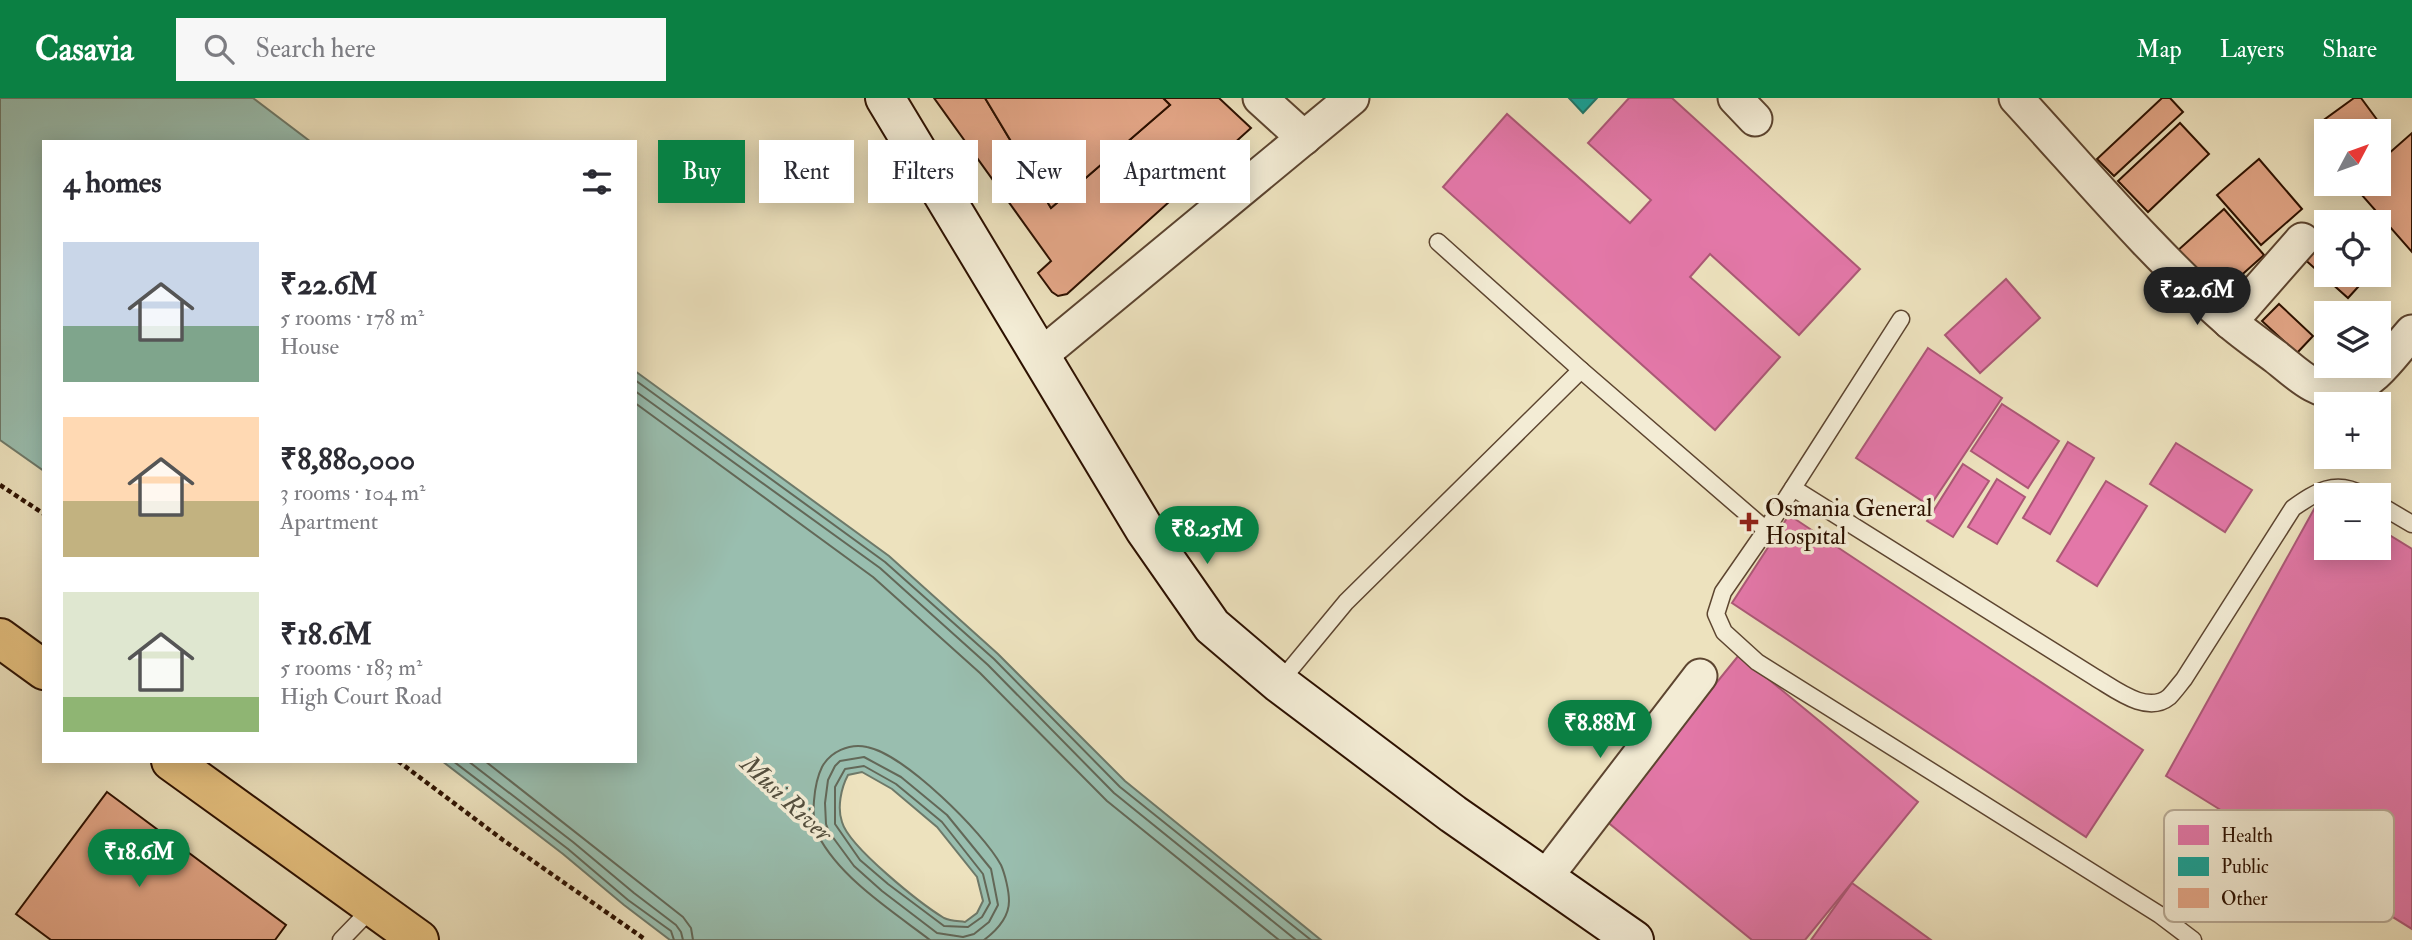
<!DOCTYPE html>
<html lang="en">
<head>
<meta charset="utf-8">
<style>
	:root { --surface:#fff; --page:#f7f7f7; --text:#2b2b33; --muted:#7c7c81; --accent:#0b8043 }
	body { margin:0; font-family:"IM FELL Double Pica",serif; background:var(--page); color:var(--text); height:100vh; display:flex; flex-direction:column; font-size:26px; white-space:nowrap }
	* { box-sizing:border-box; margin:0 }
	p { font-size:23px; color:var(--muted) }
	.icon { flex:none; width:38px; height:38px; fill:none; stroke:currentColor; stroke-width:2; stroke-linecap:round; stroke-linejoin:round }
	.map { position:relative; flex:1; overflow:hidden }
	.panel { position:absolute; left:42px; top:42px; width:595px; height:623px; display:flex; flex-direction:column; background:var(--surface); border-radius:0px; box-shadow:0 4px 18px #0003 }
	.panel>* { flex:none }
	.guide { position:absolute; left:658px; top:42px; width:665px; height:63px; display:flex; gap:14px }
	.needle { width:46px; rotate:49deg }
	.fabs { position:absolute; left:2314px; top:21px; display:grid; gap:14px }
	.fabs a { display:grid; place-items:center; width:77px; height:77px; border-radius:0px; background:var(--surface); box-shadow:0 4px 18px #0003; font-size:35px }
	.price { position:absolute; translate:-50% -60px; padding:0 16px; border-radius:24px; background:var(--accent); color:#fff; font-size:23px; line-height:46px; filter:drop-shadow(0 2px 4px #0008) }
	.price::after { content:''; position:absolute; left:50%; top:42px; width:21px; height:16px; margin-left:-10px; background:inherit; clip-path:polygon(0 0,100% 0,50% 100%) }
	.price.on { background:#222; color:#fff }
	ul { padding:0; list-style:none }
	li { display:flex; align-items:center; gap:21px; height:175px; padding:0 21px }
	li span { display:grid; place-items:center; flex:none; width:196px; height:140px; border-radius:0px; color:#555 }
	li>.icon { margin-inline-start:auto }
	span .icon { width:84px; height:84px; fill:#fffc; stroke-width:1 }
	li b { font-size:30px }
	h2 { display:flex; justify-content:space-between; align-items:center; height:84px; padding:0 21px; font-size:30px }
	.chip { padding:0 24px; border-radius:0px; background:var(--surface); box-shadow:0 4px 18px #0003; font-size:24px; line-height:63px }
	.chip.on { background:var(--accent); color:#fff }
	header { display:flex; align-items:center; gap:42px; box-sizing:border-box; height:98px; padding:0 35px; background:var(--accent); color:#fff }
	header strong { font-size:33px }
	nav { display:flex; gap:38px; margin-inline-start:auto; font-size:24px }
	.search { width:490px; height:63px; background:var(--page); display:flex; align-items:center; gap:18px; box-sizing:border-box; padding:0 24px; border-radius:0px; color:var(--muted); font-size:26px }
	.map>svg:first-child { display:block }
	.water { fill:#99beaf; stroke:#6e7969; stroke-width:2; fill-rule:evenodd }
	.health { fill:#e377a8; stroke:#ac5876; stroke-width:2 }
	.public { fill:#17a398; stroke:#1e776a; stroke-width:2 }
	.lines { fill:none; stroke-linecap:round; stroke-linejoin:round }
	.shore { stroke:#636858; stroke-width:2 }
	.building { fill:#e3a687; stroke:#2d1100; stroke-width:2 }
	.service-casing { stroke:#5d4530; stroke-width:19 }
	.minor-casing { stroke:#5d4530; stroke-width:37 }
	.secondary-casing { stroke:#2d1100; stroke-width:42 }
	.trunk-casing { stroke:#2d1100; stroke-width:42 }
	.path { stroke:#2d1100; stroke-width:4.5; stroke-dasharray:5 3.5; stroke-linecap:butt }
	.service { stroke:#f3ecd5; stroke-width:16 }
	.minor { stroke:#f3ecd5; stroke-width:33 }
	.secondary { stroke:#f3ecd5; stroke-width:38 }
	.trunk { stroke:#e6c17f; stroke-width:38 }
	.poi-dot { fill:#8f2418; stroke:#f3ecd5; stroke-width:2.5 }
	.labels { text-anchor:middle; stroke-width:7; stroke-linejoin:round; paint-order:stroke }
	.poi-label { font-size:24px; fill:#2d1100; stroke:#f3ecd5; text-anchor:start }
	.water-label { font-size:26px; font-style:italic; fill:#534e3d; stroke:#f3ecd5 }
	.key { fill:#f3ecd5; stroke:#b8aa95; stroke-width:2 }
	.key-label { font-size:19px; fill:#2d1100 }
</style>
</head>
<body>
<header>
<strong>Casavia</strong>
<div class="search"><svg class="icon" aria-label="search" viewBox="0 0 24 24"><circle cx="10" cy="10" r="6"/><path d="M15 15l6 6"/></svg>Search here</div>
<nav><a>Map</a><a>Layers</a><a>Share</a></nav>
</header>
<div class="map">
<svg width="2412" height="842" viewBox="0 0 2412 842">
	<rect width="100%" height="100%" fill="#ede2be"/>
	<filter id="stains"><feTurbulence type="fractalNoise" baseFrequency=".00286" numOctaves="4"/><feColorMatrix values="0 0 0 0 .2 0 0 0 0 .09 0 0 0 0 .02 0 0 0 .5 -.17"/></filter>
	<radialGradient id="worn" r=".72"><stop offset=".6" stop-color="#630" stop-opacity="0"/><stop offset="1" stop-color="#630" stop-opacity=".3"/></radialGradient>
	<g class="water">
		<path d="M0,0H253L311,44H44V373L0,342Z"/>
		<path d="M635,273L889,458L998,556L1125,683L1321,842H670L624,807L563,756L442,663H635ZM862,674L892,691L937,729L977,779L983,803L977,815L965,824C958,823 950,823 944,820C921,806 849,749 842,724C837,710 841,690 848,677Z"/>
	</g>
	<g class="health">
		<path d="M1629,0H1672L1860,171L1799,237L1710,156L1690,179L1780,259L1715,332L1443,89L1507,16L1630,125L1651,102L1588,45Z"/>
		<path d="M2006,181L2040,220L1980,275L1945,237Z"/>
		<path d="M1928,250L2002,300L1930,408L1856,360Z"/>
		<path d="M2002,306L2059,343L2028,390L1971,353Z"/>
		<path d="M2068,344L2094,360L2050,436L2023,420Z"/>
		<path d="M2176,345L2252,392L2225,434L2150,386Z"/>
		<path d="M1963,366L1989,383L1953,439L1927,423Z"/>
		<path d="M1997,381L2025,399L1997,446L1968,429Z"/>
		<path d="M2106,383L2147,408L2097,488L2057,463Z"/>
		<path d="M2323,395L2326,397V450H2378V430L2412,451V831L2166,678Z"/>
		<path d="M1789,417L2143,652L2086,739L1732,505Z"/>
		<path d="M1739,557L1918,704L1805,842H1752L1605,722Z"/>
		<path d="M1852,785L1931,842H1811Z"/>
	</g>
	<path class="public" d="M1569,0H1597L1583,15Z"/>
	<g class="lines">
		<g class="shore">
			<path d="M635,282L885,464L994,561L1120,689L1311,842"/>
			<path d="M635,293L880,470L988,567L1114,695L1296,842"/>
			<path d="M635,305L873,479L980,575L1107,703L1279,842"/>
			<path d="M864,659L901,679L947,717L991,771L998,807L989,824L974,836L963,839L937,835L882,793L854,768L829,734L826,726L825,705L828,682L835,668L840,663Z"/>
			<path d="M453,663L568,751L628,802L671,833L674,842"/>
			<path d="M468,663L573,744L634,795L676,827L681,834L683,842"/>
			<path d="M485,663L683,819L691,830L693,842"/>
			<path d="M864,668L896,686L942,724L983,776L990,805L982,819L968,829L944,828L888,786L860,762L835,726V689L845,671Z"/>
			<path d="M930,842C892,813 840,780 818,737C810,720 814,685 822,669C830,654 849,645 867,649C904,656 983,734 1001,767C1005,776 1009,793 1009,803C1009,820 996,833 984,842"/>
		</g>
	</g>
	<g class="building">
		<path d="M934,0H985L1051,110L1170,7L1163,0H1219L1251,30L1067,196L1058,198L1052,194L1038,175L1051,163Z"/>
		<path d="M985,0H1163L1170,7L1051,110Z"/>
		<path d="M2162,0H2170L2183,14L2114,78L2097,61Z"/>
		<path d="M2354,0H2361L2378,23L2365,33H2329L2321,24Z"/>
		<path d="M2180,25L2209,56L2148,114L2118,83Z"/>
		<path d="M2412,35V154L2353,87L2378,86V65Z"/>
		<path d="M2259,61L2302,111L2261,147L2217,97Z"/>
		<path d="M2224,111L2264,157L2217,199L2176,154Z"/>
		<path d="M2326,133V177H2369L2348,200L2302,159Z"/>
		<path d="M2279,206L2313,238L2297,255L2262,223Z"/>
		<path d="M107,694L286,827L275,842H51L16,816Z"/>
	</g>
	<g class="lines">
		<g class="service-casing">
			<g id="service">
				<path d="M1438,144L1581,272L1766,432"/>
				<path d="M1901,221L1766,432L1723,494L1716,516L1724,534L1757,564L2160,817L2193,842"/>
				<path d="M1793,390L2096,580C2115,591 2147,617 2169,599C2174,594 2179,587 2184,581L2293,410C2316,394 2335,381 2363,397"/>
				<path d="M2378,406L2412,426"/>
				<path d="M1279,585L1346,504L1581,272"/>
				<path d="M341,842L373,809"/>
			</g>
		</g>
		<g class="minor-casing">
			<g id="minor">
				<path d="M1260,0L1304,40"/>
				<path d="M1735,0L1755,21"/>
				<path d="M2016,0C2085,75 2152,156 2229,223C2244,236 2260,247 2276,259C2294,273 2319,299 2345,293C2373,287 2394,254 2412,234"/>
				<path d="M2230,224L2302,142"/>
				<path d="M1040,258L1352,0"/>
				<path d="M1545,780L1700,578"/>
			</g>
		</g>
		<g class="secondary-casing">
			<path id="secondary" d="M885,0L1145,432L1212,528L1279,585L1453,716L1634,842"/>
		</g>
		<g class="trunk-casing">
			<g id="trunk">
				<path d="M0,540L44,572"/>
				<path d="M171,663L419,842"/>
			</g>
		</g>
		<g class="path">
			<path d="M0,387L44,416"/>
			<path d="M398,663L503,742L646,842"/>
		</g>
		<use href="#service" class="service"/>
		<use href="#minor" class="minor"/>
		<use href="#secondary" class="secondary"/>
		<use href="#trunk" class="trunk"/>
	</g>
	<path class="poi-dot" d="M1745.5 413.5h7v7h7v7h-7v7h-7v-7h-7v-7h7z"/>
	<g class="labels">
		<g class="poi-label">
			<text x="1765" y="418">Osmania General<tspan x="1765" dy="28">Hospital</tspan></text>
		</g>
		<g class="water-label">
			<text transform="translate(787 700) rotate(43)" y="9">Musi River</text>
		</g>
	</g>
	<rect x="2164" y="712" width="230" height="112" rx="10" class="key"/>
	<rect x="2178" y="727" width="31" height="20" fill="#e377a8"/>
	<rect x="2178" y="759" width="31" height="19" fill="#17a398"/>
	<rect x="2178" y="790" width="31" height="20" fill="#e3a687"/>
	<g class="key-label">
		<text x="2221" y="744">Health</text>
		<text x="2221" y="775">Public</text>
		<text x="2221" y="807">Other</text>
	</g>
	<rect width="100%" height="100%" filter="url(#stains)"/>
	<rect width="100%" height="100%" fill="url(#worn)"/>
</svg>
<div class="fabs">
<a><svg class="needle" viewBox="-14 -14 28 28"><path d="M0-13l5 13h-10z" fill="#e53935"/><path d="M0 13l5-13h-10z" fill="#7c7c81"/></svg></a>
<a><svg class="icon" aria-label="locate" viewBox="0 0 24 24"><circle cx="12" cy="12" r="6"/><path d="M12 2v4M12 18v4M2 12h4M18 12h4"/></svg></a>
<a><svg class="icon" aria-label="layers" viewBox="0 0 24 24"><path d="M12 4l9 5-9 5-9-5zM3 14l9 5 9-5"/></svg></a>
<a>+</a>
<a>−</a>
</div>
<b class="price on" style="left:2197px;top:229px">₹22.6M</b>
<b class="price" style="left:1207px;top:468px">₹8.25M</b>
<b class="price" style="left:1600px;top:662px">₹8.88M</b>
<b class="price" style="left:139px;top:791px">₹18.6M</b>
<div class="guide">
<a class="chip on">Buy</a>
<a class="chip">Rent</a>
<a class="chip">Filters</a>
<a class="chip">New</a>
<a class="chip">Apartment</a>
</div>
<section class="panel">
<h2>4 homes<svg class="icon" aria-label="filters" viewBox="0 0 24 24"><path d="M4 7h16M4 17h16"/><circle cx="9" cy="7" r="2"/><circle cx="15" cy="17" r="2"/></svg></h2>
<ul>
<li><span style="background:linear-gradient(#c9d6e8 60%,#7fa58c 0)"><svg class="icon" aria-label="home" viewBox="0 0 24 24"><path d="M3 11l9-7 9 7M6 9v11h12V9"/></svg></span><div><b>₹22.6M</b><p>5 rooms · 178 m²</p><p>House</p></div></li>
<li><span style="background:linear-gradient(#ffd9b3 60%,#c2b280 0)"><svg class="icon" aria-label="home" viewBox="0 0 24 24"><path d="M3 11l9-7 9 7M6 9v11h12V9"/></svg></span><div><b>₹8,880,000</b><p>3 rooms · 104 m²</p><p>Apartment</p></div></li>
<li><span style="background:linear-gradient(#dfe7d0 75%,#8fb573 0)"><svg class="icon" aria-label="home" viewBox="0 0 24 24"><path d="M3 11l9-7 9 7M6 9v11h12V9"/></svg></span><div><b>₹18.6M</b><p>5 rooms · 183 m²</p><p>High Court Road</p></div></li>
</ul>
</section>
</div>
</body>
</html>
